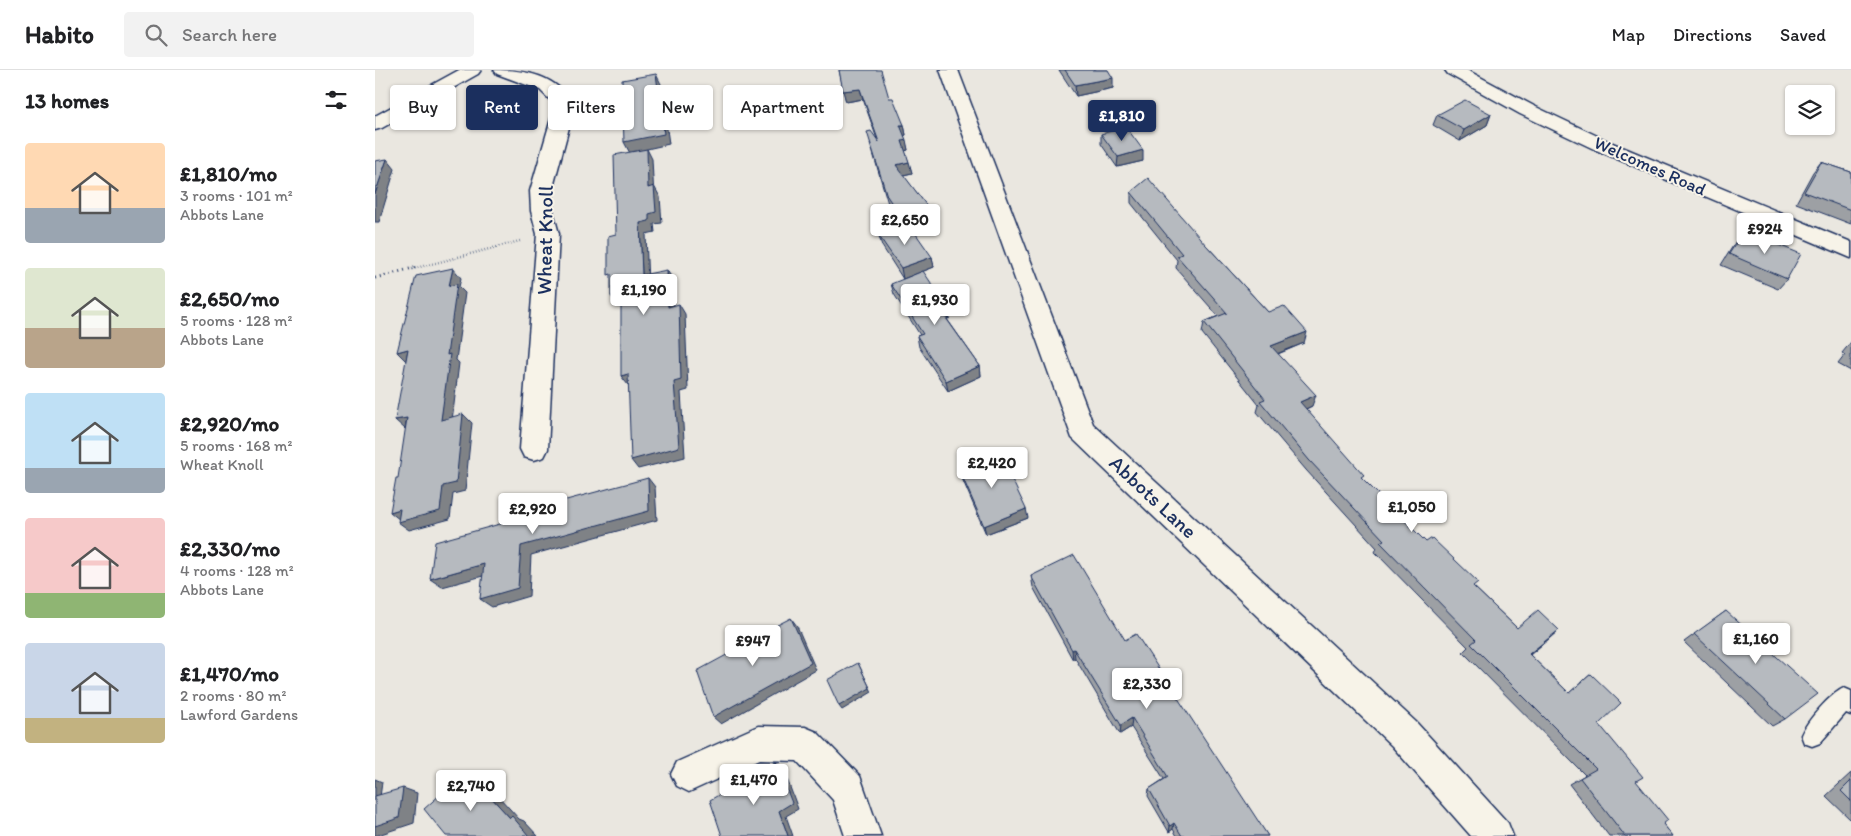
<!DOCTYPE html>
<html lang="en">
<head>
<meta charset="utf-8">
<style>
	:root { --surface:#fff; --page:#f2f2f2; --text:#202124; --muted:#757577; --line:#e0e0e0; --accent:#1b2f5e }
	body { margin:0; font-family:Itim,sans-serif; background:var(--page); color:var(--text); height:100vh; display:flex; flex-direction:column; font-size:19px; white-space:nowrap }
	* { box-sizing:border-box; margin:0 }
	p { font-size:16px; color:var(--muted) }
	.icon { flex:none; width:28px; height:28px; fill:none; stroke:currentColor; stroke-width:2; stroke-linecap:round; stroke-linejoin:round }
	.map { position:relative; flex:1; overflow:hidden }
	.drawer { display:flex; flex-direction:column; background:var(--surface); width:375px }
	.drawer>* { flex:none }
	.top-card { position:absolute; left:15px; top:15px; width:475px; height:45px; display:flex; gap:10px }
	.buttons { position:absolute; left:1410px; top:15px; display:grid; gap:10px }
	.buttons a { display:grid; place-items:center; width:50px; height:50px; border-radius:5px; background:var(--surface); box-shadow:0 1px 4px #0004; font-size:25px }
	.price { position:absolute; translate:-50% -42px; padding:0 11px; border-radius:5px; background:#fff; color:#222; font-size:16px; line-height:32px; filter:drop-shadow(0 1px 2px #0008) }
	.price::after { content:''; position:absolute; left:50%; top:30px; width:15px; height:11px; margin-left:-8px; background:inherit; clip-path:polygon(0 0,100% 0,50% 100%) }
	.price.selected { background:var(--accent); color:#fff }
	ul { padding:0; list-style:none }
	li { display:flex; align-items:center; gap:15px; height:125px; padding:0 25px }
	li span { display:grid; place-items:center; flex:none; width:140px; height:100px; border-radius:5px; color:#555 }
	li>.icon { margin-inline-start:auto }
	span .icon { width:60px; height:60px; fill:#fffc; stroke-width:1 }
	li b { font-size:21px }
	h2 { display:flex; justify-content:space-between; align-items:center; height:60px; padding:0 25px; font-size:21px }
	.pill { padding:0 18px; border-radius:5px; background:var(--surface); box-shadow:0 1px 4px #0004; font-size:18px; line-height:45px }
	.pill.selected { background:var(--accent); color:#fff }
	header { display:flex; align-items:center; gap:30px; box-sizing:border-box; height:70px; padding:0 25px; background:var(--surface); border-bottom:1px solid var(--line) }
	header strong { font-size:24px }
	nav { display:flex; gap:28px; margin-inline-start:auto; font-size:18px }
	.search { width:350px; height:45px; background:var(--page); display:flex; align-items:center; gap:12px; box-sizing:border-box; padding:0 18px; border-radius:5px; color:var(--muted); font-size:19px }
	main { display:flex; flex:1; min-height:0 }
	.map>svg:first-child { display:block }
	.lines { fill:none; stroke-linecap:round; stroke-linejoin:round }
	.lane-casing { stroke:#1b2f5e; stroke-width:3 }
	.street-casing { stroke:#1b2f5e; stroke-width:3 }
	.secondary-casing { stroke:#1b2f5e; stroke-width:3 }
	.path-far1 { stroke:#1b2f5e; stroke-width:2.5; stroke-dasharray:0.5 2.5; stroke-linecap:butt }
	.path { stroke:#1b2f5e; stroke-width:3; stroke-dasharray:1 4; stroke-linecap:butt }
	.lane { fill:#f7f3e8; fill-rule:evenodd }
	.street { fill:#f7f3e8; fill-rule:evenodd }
	.secondary { fill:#f7f3e8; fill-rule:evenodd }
	.wall { fill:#9da0a4; stroke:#1b2f5e }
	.shaded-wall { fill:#7f8286; stroke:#1b2f5e }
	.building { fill:#b6babf; stroke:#1b2f5e }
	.labels { text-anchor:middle; stroke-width:4; stroke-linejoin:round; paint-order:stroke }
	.far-street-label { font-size:18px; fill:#1b2f5e; stroke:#f7f3e8 }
	.street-label { font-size:21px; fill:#1b2f5e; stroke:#f7f3e8 }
</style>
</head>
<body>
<header>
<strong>Habito</strong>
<div class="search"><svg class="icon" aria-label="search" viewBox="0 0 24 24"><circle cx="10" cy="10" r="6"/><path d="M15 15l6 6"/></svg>Search here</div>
<nav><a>Map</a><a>Directions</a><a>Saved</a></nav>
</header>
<main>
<section class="drawer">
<h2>13 homes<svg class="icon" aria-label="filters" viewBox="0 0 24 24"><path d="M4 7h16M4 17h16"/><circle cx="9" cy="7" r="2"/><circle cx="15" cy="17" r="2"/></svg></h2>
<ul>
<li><span style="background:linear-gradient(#ffd9b3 65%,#9aa5b1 0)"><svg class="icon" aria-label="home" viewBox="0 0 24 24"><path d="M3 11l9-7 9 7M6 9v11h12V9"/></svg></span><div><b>£1,810/mo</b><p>3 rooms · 101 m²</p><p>Abbots Lane</p></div></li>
<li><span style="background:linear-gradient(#dfe7d0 60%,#b9a48a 0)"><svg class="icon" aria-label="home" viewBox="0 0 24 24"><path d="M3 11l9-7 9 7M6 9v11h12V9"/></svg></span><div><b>£2,650/mo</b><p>5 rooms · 128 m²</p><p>Abbots Lane</p></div></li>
<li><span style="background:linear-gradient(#bfe0f5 75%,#9aa5b1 0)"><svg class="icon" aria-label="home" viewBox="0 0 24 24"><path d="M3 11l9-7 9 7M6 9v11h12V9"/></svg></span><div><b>£2,920/mo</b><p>5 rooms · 168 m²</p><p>Wheat Knoll</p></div></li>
<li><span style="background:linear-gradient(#f6c9c9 75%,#8fb573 0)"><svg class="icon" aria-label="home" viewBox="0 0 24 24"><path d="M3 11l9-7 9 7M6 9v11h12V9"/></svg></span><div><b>£2,330/mo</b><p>4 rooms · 128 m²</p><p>Abbots Lane</p></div></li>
<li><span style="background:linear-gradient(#c9d6e8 75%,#c2b280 0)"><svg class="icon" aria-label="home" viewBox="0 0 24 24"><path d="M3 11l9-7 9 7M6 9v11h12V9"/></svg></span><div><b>£1,470/mo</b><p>2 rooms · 80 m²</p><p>Lawford Gardens</p></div></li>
</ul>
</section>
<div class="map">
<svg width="1476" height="766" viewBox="0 0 1476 766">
	<rect width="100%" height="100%" fill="#eae7e0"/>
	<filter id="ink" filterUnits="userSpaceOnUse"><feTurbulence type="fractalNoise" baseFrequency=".02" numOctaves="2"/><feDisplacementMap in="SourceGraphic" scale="10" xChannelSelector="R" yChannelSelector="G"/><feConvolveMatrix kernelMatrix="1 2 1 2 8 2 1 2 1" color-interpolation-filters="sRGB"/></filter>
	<g filter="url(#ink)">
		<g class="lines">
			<g class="lane-casing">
				<path id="lane" d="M1469,618L1476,621V645L1471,643L1445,673L1437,676L1429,673L1426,665C1432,651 1455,624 1469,618Z"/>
			</g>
			<g class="street-casing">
				<g id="street">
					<path d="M119,0C153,0 179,5 200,35L177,121L178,141L184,164L173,379L169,387L159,390L149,387L145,379L162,164L156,141L155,121L180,35L165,20L122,4Z"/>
					<path d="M565,0H583L718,354L1041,652L1133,753L1138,766H1096L1017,676L697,368Z"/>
					<path d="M1070,0H1092L1159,36L1235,72L1476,172V188L1221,80L1145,44L1073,4Z"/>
					<path d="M383,656L430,657L442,662L485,706L506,766H470L458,730L422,691L384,690L314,722L302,716L296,704L302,692Z"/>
				</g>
			</g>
			<g class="secondary-casing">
				<path id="secondary" d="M84,0H106L103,4L7,58L0,60V46Z"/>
			</g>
			<path class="path-far1" d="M37,199L145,171"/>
			<path class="path" d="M0,208L42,197"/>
			<use href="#lane" class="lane"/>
			<use href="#street" class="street"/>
			<use href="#secondary" class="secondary"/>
		</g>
		<g class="wall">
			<path d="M464,0L514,28L529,55L531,65H529L533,80L530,81L537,103L528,105L552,136L554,147L528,156L514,137L495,73L502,69L488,29L471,32Z"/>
			<path d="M684,0H733L738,18L701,26Z"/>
			<path d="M1116,44L1112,55L1085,71L1058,55L1062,45Z"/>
			<path d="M726,64L768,91L742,97L726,74Z"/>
			<path d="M1446,92L1476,102V154L1421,133L1438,102Z"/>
			<path d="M756,122L831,175L893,242L929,273L903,284L937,336L931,339L987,408L1051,472L1099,517L1142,558L1175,568L1155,585L1194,623L1216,604L1224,654L1288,754L1298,766H1234L1194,714L1210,705L1088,582L1093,577L1000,482L1002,478L931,400L882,342L884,335L827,263L829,252L843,246L801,198L802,190L756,133Z"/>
			<path d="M1369,161L1412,209L1403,219L1346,195L1361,171Z"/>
			<path d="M504,166L557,187L559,197L528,209L507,176Z"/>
			<path d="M516,214L575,248L572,249L605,296L606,306L573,321L544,277L542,266L545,265L519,224Z"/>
			<path d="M1476,272V301L1463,294L1470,285L1467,283Z"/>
			<path d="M583,397L653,448L611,464L586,406Z"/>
			<path d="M656,506L750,570L893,766H802L798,759L794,762L773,726L774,719L789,709L756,657L745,664L700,588L698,590L658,517Z"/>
			<path d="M1351,541L1410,649L1397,656L1309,572Z"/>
			<path d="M1476,703V750L1451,726Z"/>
		</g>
		<g class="shaded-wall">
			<path d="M281,4L286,14L294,74L272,79L277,89L279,128L249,72Z"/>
			<path d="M738,8V18L701,26L700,15Z"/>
			<path d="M485,19L488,29L471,32L468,21Z"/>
			<path d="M1116,44L1112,55L1085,71L1089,60Z"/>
			<path d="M525,55H529L531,65L528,66Z"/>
			<path d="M531,70L533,80L529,81L527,71Z"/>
			<path d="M768,80V91L742,97L743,87Z"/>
			<path d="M12,89L20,99L4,152H0V124Z"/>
			<path d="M534,92L537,103L524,106L521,95Z"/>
			<path d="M279,116L285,127L287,153L279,154L280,162L271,164L273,215L267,205L265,153L274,144Z"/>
			<path d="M552,136L554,147L528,156L525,146Z"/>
			<path d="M557,187L559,197L528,209L526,198Z"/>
			<path d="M78,198L86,208L84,217L90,223L81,290L84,293L76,359L66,350L72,285L74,216Z"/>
			<path d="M292,200L298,210L299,247L293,237Z"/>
			<path d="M246,224L252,235L243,237L236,226Z"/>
			<path d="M304,234L310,244L313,320L306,322L310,387L263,399L256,390L299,312Z"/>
			<path d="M573,238L575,248L568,251L566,241Z"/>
			<path d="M932,262L929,273L894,287L896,276Z"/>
			<path d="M33,279L31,291L22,282Z"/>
			<path d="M605,296L606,306L573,321L571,311Z"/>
			<path d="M253,304L261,314L253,315L246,306Z"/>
			<path d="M941,325L937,336L922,343L925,332Z"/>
			<path d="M88,344L97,353L90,421L78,424L75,449L34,460L23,452L68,416Z"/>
			<path d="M32,348L30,359L20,350Z"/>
			<path d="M273,408L280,417L282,450L156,485L154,526L117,537L105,529L146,476Z"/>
			<path d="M25,439V450L15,442Z"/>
			<path d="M651,439L653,448L611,464L609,456Z"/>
			<path d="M109,494L119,503L67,517L55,509Z"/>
			<path d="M416,548L422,556L441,600L346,654L338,647Z"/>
			<path d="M1184,560L1175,568L1145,592L1154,584Z"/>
			<path d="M699,579L700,588L698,590L697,580Z"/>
			<path d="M483,593L497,622L467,640L464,636Z"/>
			<path d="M757,648L756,657L745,664L746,655Z"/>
			<path d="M401,692L408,698L423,739L411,746L418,766H413L404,741Z"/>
			<path d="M92,701L105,706L144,749L149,751L163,766H154L135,748Z"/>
			<path d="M0,709L7,712L4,735L0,734Z"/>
			<path d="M28,718L42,723L39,753L0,766V756Z"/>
			<path d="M799,753L798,759L794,762L795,756Z"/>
		</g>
		<g class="building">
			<path d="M464,0H506L514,28H518L529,55H525L531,70L527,71L534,92L521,95L552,136L525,146L512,126L492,62L496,61L504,72L485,19L468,21Z"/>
			<path d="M690,0H733L738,8L700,15Z"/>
			<path d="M281,4L289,64L249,72L247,10Z"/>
			<path d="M1090,30L1116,44L1089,60L1062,45Z"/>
			<path d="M751,57L768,80L743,87L726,64Z"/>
			<path d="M272,79L273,118L279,116L281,142L274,144V151L265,153L267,205L292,200L293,237L304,234L306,310L299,312L304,377L256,390L253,304L246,306V224L236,226V204L233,205V166L241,164L239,85Z"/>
			<path d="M12,89L0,124V91Z"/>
			<path d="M1446,92L1476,102V140L1429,122Z"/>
			<path d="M773,108L831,175L893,242L909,236L932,262L896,276L941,325L925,332L989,405L986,407L1051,472L1057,468L1103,512L1098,516L1142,558L1163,540L1184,560L1154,584L1194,623L1216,604L1246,633L1224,654L1268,707L1261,711L1293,750L1288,754L1298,766H1250L1205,708L1221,699L1096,574L1101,570L1005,472L1009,470L934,390L885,331L890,329L829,252L852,243L802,186L807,184L756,122Z"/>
			<path d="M534,154L557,187L526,198L504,166Z"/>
			<path d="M1369,161L1426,184L1412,209L1354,184Z"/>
			<path d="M78,198L74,216L82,214L72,285L75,284L66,350L88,344L81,413L68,416L65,441L23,452L25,439L15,442L21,408H23L32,348L20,350L33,279L22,282L41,206Z"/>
			<path d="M548,201L573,238L566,241L605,296L571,311L542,266L548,264L516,214Z"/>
			<path d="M624,382L651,439L609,456L583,397Z"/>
			<path d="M273,408L274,441L146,476L143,518L105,529L109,494L55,509L60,472L168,442L169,436Z"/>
			<path d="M699,485L750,570L761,564L893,766H807L799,753L795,756L774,719L793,707L757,648L746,655L699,579L697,580L656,506Z"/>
			<path d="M1351,541L1443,624L1410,649L1319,564Z"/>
			<path d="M416,548L436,593L338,647L322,601L370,575L369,572Z"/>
			<path d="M483,593L495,618L464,636L452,610Z"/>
			<path d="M401,692L417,733L404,741L413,766H347L335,730Z"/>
			<path d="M92,701L135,748L137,746L154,766H71L49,739Z"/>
			<path d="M1476,711V731L1466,721Z"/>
			<path d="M28,718L24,748L0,756V726Z"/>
		</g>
	</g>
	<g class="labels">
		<g class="far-street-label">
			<text transform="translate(1275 96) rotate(24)" y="6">Welcomes Road</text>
		</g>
		<g class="street-label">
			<text transform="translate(170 170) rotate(-89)" y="7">Wheat Knoll</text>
			<text transform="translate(778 427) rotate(43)" y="7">Abbots Lane</text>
		</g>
	</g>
</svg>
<div class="buttons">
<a><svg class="icon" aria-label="layers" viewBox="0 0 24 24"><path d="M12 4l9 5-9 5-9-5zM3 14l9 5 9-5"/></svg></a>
</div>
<b class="price selected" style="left:747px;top:72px">£1,810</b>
<b class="price" style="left:530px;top:176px">£2,650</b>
<b class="price" style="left:1390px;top:185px">£924</b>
<b class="price" style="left:269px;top:246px">£1,190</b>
<b class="price" style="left:560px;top:256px">£1,930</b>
<b class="price" style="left:617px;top:419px">£2,420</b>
<b class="price" style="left:1037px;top:463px">£1,050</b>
<b class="price" style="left:158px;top:465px">£2,920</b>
<b class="price" style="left:1381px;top:595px">£1,160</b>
<b class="price" style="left:378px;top:597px">£947</b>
<b class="price" style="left:772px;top:640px">£2,330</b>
<b class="price" style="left:379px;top:736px">£1,470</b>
<b class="price" style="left:96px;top:742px">£2,740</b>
<div class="top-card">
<a class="pill">Buy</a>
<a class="pill selected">Rent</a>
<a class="pill">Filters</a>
<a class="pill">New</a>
<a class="pill">Apartment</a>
</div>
</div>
</main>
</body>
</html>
